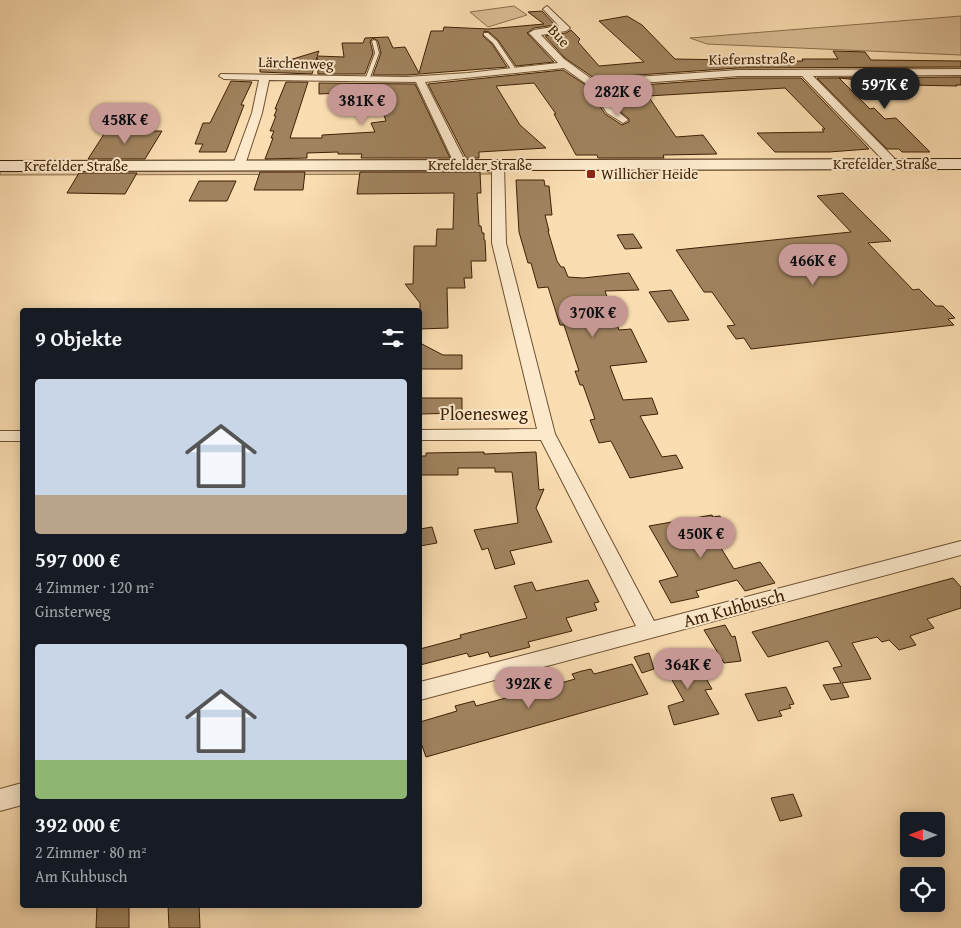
<!DOCTYPE html>
<html lang="de">
<head>
<meta charset="utf-8">
<style>
	:root { --surface:#171b24; --page:#20242c; --text:#f1f3f6; --muted:#9ea1a6; --accent:#c59692 }
	body { margin:0; font-family:"Gentium Book Plus",serif; background:var(--page); color:var(--text); height:100vh; display:flex; flex-direction:column; font-size:19px; white-space:nowrap }
	* { box-sizing:border-box; margin:0 }
	p { font-size:16px; color:var(--muted) }
	.icon { flex:none; width:28px; height:28px; fill:none; stroke:currentColor; stroke-width:2; stroke-linecap:round; stroke-linejoin:round }
	.map { position:relative; flex:1; overflow:hidden }
	.side { position:absolute; left:20px; top:308px; width:402px; height:600px; display:flex; flex-direction:column; background:var(--surface); border-radius:5px; box-shadow:0 2px 12px #0003 }
	.side>* { flex:none }
	.needle { width:32px; rotate:270deg }
	.controls { position:absolute; left:900px; top:812px; display:grid; gap:10px }
	.controls a { display:grid; place-items:center; width:45px; height:45px; border-radius:5px; background:var(--surface); box-shadow:0 2px 12px #0003; font-size:25px }
	.price { position:absolute; translate:-50% -42px; padding:0 11px; border-radius:18px; background:var(--accent); color:#111; font-size:16px; line-height:32px; filter:drop-shadow(0 1px 2px #0008) }
	.price::after { content:''; position:absolute; left:50%; top:30px; width:15px; height:11px; margin-left:-8px; background:inherit; clip-path:polygon(0 0,100% 0,50% 100%) }
	.price.current { background:#222; color:#fff }
	ul { padding:0; list-style:none }
	li { display:grid; align-content:center; gap:10px; height:265px; padding:0 15px }
	li span { display:grid; place-items:center; height:155px; border-radius:5px; color:#555 }
	li>.icon { margin-inline-start:auto }
	span .icon { width:90px; height:90px; fill:#fffc; stroke-width:1 }
	li b { font-size:21px }
	h2 { display:flex; justify-content:space-between; align-items:center; height:60px; padding:0 15px; font-size:21px }
	.map>svg:first-child { display:block }
	.green { fill:#dabd94; stroke:#8c6f4c }
	.building { fill:#a0835e; stroke:#3e2105 }
	.lines { fill:none; stroke-linecap:round; stroke-linejoin:round }
	.lane-casing { stroke:#6d5030; stroke-width:2 }
	.street-casing { stroke:#6d5030; stroke-width:2 }
	.secondary-casing { stroke:#3e2105; stroke-width:2 }
	.lane { fill:#fce9cc; fill-rule:evenodd }
	.street { fill:#fce9cc; fill-rule:evenodd }
	.secondary { fill:#fce9cc; fill-rule:evenodd }
	.poi-dot { fill:#8f2418; stroke:#fce9cc; stroke-width:2 }
	.labels { text-anchor:middle; stroke-width:4; stroke-linejoin:round; paint-order:stroke }
	.far-street-label { font-size:15px; fill:#3e2105; stroke:#fce9cc }
	.far-poi-label { font-size:15px; fill:#3e2105; stroke:#fce9cc; text-anchor:start }
	.street-label { font-size:18px; fill:#3e2105; stroke:#fce9cc }
</style>
</head>
<body>
<div class="map">
<svg width="961" height="928" viewBox="0 0 961 928">
	<rect width="100%" height="100%" fill="#faddb1"/>
	<filter id="stains"><feTurbulence type="fractalNoise" baseFrequency=".004" numOctaves="4"/><feColorMatrix values="0 0 0 0 .2 0 0 0 0 .09 0 0 0 0 .02 0 0 0 .5 -.17"/></filter>
	<radialGradient id="worn" r=".72"><stop offset=".6" stop-color="#630" stop-opacity="0"/><stop offset="1" stop-color="#630" stop-opacity=".3"/></radialGradient>
	<g class="green">
		<path d="M514,6L527,15L488,27L470,12Z"/>
		<path d="M961,16V55L707,44L690,38Z"/>
		<path d="M481,168L492,174L0,175V169Z"/>
	</g>
	<g class="building">
		<path d="M542,11L555,25L534,28L527,33L554,62L516,66L498,40L489,32L484,31L483,36L492,44L507,67L407,75H373L381,53L378,41L373,38L370,41L373,53L365,74H318L317,57L312,74L260,72V69L319,51L317,56L344,57L342,43H363L365,38L388,37L393,48L405,47L419,73L431,31H443L444,27L488,29L544,24L528,12Z"/>
		<path d="M627,16L642,25L675,59L792,61H803L802,59H838L833,51L865,52L871,60L961,61V67L738,68L594,78L565,58L545,36L566,33L571,30L580,39L578,42L599,66L644,62L599,21Z"/>
		<path d="M563,70L587,86L605,114L622,125L629,122V119L616,108L602,88L738,78H801L869,149L829,152H775L757,133L824,132L822,129H825L785,88L648,96L676,137L703,135L717,154L663,155L664,158H598L597,155H576L554,114H556L534,83L496,86L520,125L546,148L479,152V158H466L428,84Z"/>
		<path d="M961,77V85H956L957,86L909,85L839,78L870,109L874,108L885,119L896,118L930,152H902L899,149H887L817,78Z"/>
		<path d="M231,81L252,82L241,105H244L226,152H199L203,144H195L203,123H210Z"/>
		<path d="M286,82H308L290,138H322V135L375,132L371,123L386,121L377,96L362,92L319,94V83L415,84L450,158H361L362,154H338V152L307,153V158L265,159L273,138H271L274,131H270L276,116H274L277,109H275Z"/>
		<path d="M106,131H162L145,159H88Z"/>
		<path d="M260,172H305L303,190H254Z"/>
		<path d="M360,172H480L481,193H477L479,226H481L482,233H484V240H485L486,261H471L472,278H464L465,288H447L448,328L420,329V303L405,284H413L414,246H436L437,229H453L454,193L357,194Z"/>
		<path d="M79,173H137L125,194L67,193Z"/>
		<path d="M516,180H544L545,186H549L552,215H545L549,231H548L557,261L561,267H564L568,277L583,278L629,273L639,290L605,291L619,330L631,329L647,362L610,366L623,400L652,398L658,414L640,416L662,457L676,455L683,468L630,478L611,441L599,443L590,420L595,419L583,385H580L575,371H579L564,325H560L548,287L538,288L531,263H528L519,232Z"/>
		<path d="M199,181H236L227,201H189Z"/>
		<path d="M843,193L891,241L868,243L913,290L919,289L936,306H943L955,318L948,319L954,325L751,349L744,338L736,339L727,326L735,325L712,292H704L676,250L851,232L817,196Z"/>
		<path d="M633,234L642,248L625,249L617,235Z"/>
		<path d="M671,290L689,320L668,322L649,292Z"/>
		<path d="M420,343L443,355H462V369H420Z"/>
		<path d="M420,398H462V413L420,414Z"/>
		<path d="M484,452V454L536,452L539,490L544,489L536,508L552,542L510,551L515,564L495,569L488,548L482,550L474,530L518,523L512,472H495V468H458V475H420V456H426V453Z"/>
		<path d="M712,515L713,517L720,516L727,529L711,532L734,569L760,562L775,583L745,591L737,580L696,591L699,597L671,603L659,581L678,576L649,526Z"/>
		<path d="M432,527L437,543L420,546V529Z"/>
		<path d="M953,578L961,587V608L927,619L934,628L910,636L916,645L899,650L889,640L882,642L877,637L852,643L871,679L842,683L849,697L831,700L823,685L841,683L833,668L842,666L828,641L768,657L752,632Z"/>
		<path d="M588,580L599,602L594,603L597,610L566,618L572,631L528,642L530,647L490,657L488,652L469,657L467,653L420,665V649L461,638L460,635L527,618L514,586L532,582L536,591Z"/>
		<path d="M725,625L732,637L735,636L741,661L724,663L704,630Z"/>
		<path d="M682,650L696,674L703,673L712,689L705,690L719,714L674,725L668,706L684,701L659,657Z"/>
		<path d="M649,653L654,669L642,673L634,657Z"/>
		<path d="M632,664L648,694L426,757L420,740V722L457,711L455,706L474,701L476,706L517,695L515,690L533,685L536,690L575,679L572,674L582,671L591,669L594,674Z"/>
		<path d="M786,687L794,704L789,705L791,708L779,711L782,716L758,721L745,694Z"/>
		<path d="M793,794L802,816L780,821L771,798Z"/>
		<path d="M97,905H129V928H96Z"/>
		<path d="M168,905H199L200,928H169Z"/>
	</g>
	<g class="lines">
		<g class="lane-casing">
			<g id="lane">
				<path d="M484,33H488L497,41L517,71V72H513L493,43L484,35Z"/>
				<path d="M374,40L376,41L379,53L369,80L367,81L365,80L375,53L372,41Z"/>
			</g>
		</g>
		<g class="street-casing">
			<g id="street">
				<path d="M547,6L570,28L566,31L541,35L564,59L593,80L738,70L961,69V75L813,76L894,158L896,164L890,167L886,166L884,161L802,76H738L599,86L615,109L628,120L623,123L607,113L588,85L564,68L425,82L467,165L461,168L455,165L416,82L269,80L262,113L245,165L239,168L233,165L252,113L259,80L224,79L219,76L221,74L407,77L468,73L558,63L529,33L534,30L559,26L543,9Z"/>
				<path d="M498,162L504,165L506,243L555,434L654,621L961,541V555L420,700V682L636,626L541,440H420V430L537,429L492,243V165Z"/>
				<rect x="0" y="431" width="22" height="10"/>
				<path d="M22,783V805L0,811V789Z"/>
			</g>
		</g>
		<g class="secondary-casing">
			<path id="secondary" d="M961,159V169L0,171V161Z"/>
		</g>
		<use href="#lane" class="lane"/>
		<use href="#street" class="street"/>
		<use href="#secondary" class="secondary"/>
	</g>
	<rect class="poi-dot" x="586" y="169" width="10" height="10" rx="2.5"/>
	<g class="labels">
		<g class="far-street-label">
			<text transform="translate(559 36) rotate(48)" y="5">Bue</text>
			<text transform="translate(752 59) rotate(-1)" y="5">Kiefernstraße</text>
			<text transform="translate(296 63) rotate(2)" y="5">Lärchenweg</text>
			<text x="885" y="169">Krefelder Straße</text>
			<text x="480" y="170">Krefelder Straße</text>
			<text x="76" y="171">Krefelder Straße</text>
		</g>
		<g class="far-poi-label">
			<text x="601" y="179">Willicher Heide</text>
		</g>
		<g class="street-label">
			<text x="484" y="420">Ploenesweg</text>
			<text transform="translate(734 608) rotate(-15)" y="6">Am Kuhbusch</text>
		</g>
	</g>
	<rect width="100%" height="100%" filter="url(#stains)"/>
	<rect width="100%" height="100%" fill="url(#worn)"/>
</svg>
<div class="controls">
<a><svg class="needle" viewBox="-14 -14 28 28"><path d="M0-13l5 13h-10z" fill="#e53935"/><path d="M0 13l5-13h-10z" fill="#9ea1a6"/></svg></a>
<a><svg class="icon" aria-label="locate" viewBox="0 0 24 24"><circle cx="12" cy="12" r="6"/><path d="M12 2v4M12 18v4M2 12h4M18 12h4"/></svg></a>
</div>
<b class="price current" style="left:885px;top:110px">597K €</b>
<b class="price" style="left:618px;top:117px">282K €</b>
<b class="price" style="left:362px;top:126px">381K €</b>
<b class="price" style="left:125px;top:145px">458K €</b>
<b class="price" style="left:813px;top:286px">466K €</b>
<b class="price" style="left:593px;top:338px">370K €</b>
<b class="price" style="left:701px;top:559px">450K €</b>
<b class="price" style="left:688px;top:690px">364K €</b>
<b class="price" style="left:529px;top:709px">392K €</b>
<section class="side">
<h2>9 Objekte<svg class="icon" aria-label="filters" viewBox="0 0 24 24"><path d="M4 7h16M4 17h16"/><circle cx="9" cy="7" r="2"/><circle cx="15" cy="17" r="2"/></svg></h2>
<ul>
<li><span style="background:linear-gradient(#c9d6e8 75%,#b9a48a 0)"><svg class="icon" aria-label="home" viewBox="0 0 24 24"><path d="M3 11l9-7 9 7M6 9v11h12V9"/></svg></span><div><b>597 000 €</b><p>4 Zimmer · 120 m²</p><p>Ginsterweg</p></div></li>
<li><span style="background:linear-gradient(#c9d6e8 75%,#8fb573 0)"><svg class="icon" aria-label="home" viewBox="0 0 24 24"><path d="M3 11l9-7 9 7M6 9v11h12V9"/></svg></span><div><b>392 000 €</b><p>2 Zimmer · 80 m²</p><p>Am Kuhbusch</p></div></li>
</ul>
</section>
</div>
</body>
</html>
